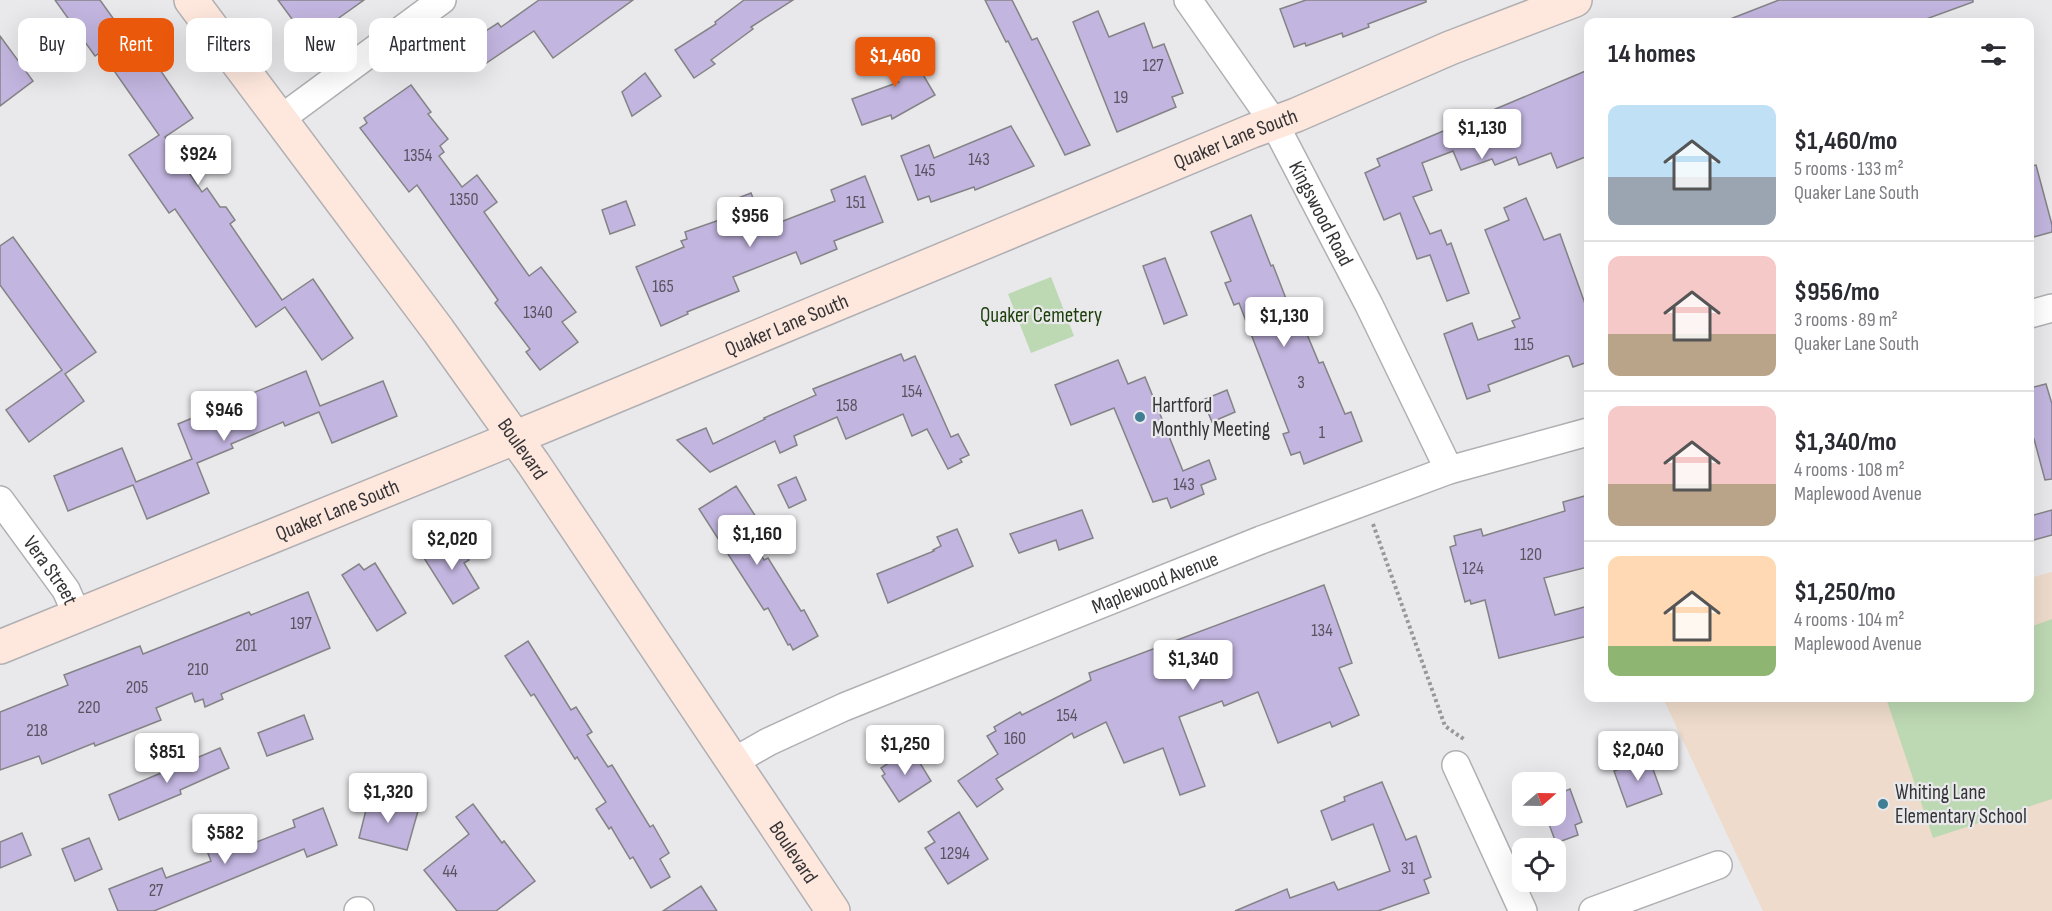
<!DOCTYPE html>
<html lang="en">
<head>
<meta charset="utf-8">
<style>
	:root { --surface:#fff; --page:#f2f2f3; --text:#2b2b33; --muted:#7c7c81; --line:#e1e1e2; --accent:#ea580c }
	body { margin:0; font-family:"Sofia Sans Condensed",sans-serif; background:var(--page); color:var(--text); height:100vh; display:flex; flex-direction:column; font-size:22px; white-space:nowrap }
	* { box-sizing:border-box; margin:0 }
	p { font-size:20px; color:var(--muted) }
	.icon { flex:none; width:33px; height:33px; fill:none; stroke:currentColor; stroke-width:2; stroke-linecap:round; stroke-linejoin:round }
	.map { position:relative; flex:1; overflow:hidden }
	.sheet { position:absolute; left:1584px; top:18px; width:450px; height:684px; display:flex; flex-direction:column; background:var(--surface); border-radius:12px; box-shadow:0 6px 24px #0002 }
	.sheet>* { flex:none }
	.guide { position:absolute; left:18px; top:18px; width:570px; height:54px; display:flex; gap:12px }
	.needle { width:39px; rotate:70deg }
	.fabs { position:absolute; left:1512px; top:772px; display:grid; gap:12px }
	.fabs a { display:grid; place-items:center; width:54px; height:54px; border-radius:12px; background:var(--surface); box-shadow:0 6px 24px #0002; font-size:30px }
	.price { position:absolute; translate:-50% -51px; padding:0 14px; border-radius:6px; background:#fff; color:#222; font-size:20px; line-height:39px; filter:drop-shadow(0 2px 3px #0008) }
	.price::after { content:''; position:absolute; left:50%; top:36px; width:18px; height:14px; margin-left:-9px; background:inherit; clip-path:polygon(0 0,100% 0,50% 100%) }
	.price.selected { background:var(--accent); color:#fff }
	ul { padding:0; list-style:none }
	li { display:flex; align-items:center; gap:18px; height:150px; padding:0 24px }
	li+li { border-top:2px solid var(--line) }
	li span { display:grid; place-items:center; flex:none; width:168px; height:120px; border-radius:12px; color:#555 }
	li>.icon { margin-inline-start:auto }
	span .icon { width:72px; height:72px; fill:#fffc; stroke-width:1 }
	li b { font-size:26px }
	h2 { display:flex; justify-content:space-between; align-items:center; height:72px; padding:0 24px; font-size:26px }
	.chip { padding:0 21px; border-radius:12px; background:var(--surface); box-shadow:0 6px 24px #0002; font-size:21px; line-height:54px }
	.chip.selected { background:var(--accent); color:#fff }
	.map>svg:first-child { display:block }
	.education { fill:#eedbcb }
	.green { fill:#bdd9b3 }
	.building { fill:#c2b5df; stroke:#848386; stroke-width:1.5 }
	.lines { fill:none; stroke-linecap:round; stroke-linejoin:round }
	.minor-casing { stroke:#b0afb2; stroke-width:30 }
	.secondary-casing { stroke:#b0afb2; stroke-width:36 }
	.path { stroke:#98979a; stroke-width:4; stroke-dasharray:3 3; stroke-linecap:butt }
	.minor { stroke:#fff; stroke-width:27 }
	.secondary { stroke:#fee8de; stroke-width:33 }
	.poi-dot { fill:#407e94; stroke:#e9e8eb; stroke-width:2 }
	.labels { text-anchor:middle; stroke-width:4.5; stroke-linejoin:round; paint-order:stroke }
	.number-label { font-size:18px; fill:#585460 }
	.street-label { font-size:21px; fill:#353436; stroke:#e9e8eb }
	.park-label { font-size:21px; fill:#1b3f08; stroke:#e9e8eb }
	.poi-label { font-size:21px; fill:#353436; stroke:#e9e8eb; text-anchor:start }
</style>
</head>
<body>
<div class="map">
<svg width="2052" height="911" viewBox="0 0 2052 911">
	<rect width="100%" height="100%" fill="#e9e8eb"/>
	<path class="education" d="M2052,572V911H1763L1663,698H2030V578Z"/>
	<g class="green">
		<path d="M1051,277L1074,336L1031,353L1008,294Z"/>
		<path d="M2052,619V799L1933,838L1886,698H2030V627Z"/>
	</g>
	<g class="building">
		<path d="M55,0H100L145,63L152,58L193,118L165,137L202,192L207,188L220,207H226L235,220L230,224L282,300L313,279L353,338L322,360L285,307L256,327L175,209L169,213L129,155L159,135L101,52L95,56Z"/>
		<path d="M278,0H364L315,35L314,33L306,38Z"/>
		<path d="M539,0H633L553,58L534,31L485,64L470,41L498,23L501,27Z"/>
		<path d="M744,0H793L751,27L753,29L711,60L715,64L694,78L675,50L716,24L715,22Z"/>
		<path d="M985,0H1012L1032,40L1037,38L1090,145L1065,155L1008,41L1006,42Z"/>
		<path d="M1306,0H1426V2L1368,24L1369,27L1343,37L1342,33L1306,46L1305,43L1294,47L1280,9Z"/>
		<path d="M1779,0H1973V2L1918,22H1725V21Z"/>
		<path d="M1098,11L1109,37L1144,23L1153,48L1164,44L1183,93L1172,97L1176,107L1117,132L1073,22Z"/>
		<path d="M0,36L33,81L0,106Z"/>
		<path d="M896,39L901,47L905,44L935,95L892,119L891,115L862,125L852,99L899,82L880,49Z"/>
		<path d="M1588,70V156L1557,168L1551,153L1519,165L1516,157L1495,165L1492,159L1461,170L1453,151L1422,163L1432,190L1413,197L1430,234L1441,230L1447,245L1451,243L1469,293L1447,301L1430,255L1417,259L1400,213L1384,220L1365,173L1380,166L1377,159Z"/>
		<path d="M645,73L661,96L632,116L622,92Z"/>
		<path d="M411,85L431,112L428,114L448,139L440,146L444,152L439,156L462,187L477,175L497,202L484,212L529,276L541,267L576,312L562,322L578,342L540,370L526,352L530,349L495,303L498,300L417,185L409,192L360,128L367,123L364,118Z"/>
		<path d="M1011,126L1034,166L975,190L974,187L931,202L929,196L918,200L901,156L929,145L934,158Z"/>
		<path d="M2036,165L2052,225V232L2030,238V166Z"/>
		<path d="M865,176L883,222L834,241L837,249L801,264L796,252L733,277L739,291L687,312L688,314L661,326L636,267L684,247L681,241L687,239L685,232L728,217L723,204L751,193L765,228L835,201L831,190Z"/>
		<path d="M1526,198L1544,240L1560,234L1588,312V362L1573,367L1569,356H1566L1488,385L1490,391L1467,399L1444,334L1472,323L1478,340L1515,327L1512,321L1520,318L1485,230L1509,220L1504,208Z"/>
		<path d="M626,201L635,225L610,234L602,210Z"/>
		<path d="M1251,215L1271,266L1273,265L1295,322L1301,320L1319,363L1323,362L1345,414L1351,412L1362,441L1304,464L1300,452L1291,455L1283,434L1289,432L1239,303L1234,305L1225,283L1231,281L1211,232Z"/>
		<path d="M13,237L96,352L65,374L84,401L29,442L6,410L62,370L0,285V246Z"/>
		<path d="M1165,258L1187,315L1164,324L1143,266Z"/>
		<path d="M901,354L904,361L915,356L951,437L958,434L969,455L960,459L962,462L948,469L927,429L912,436L903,414L846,439L837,417L794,436L797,445L780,453L775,441L710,472L677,440L706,428L713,444L765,419L764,418L816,395L813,389Z"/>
		<path d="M1118,360L1128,384L1145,377L1183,471L1209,460L1216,479L1201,485L1204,494L1171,508L1167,498L1153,502L1114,408L1071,425L1055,385Z"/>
		<path d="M306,371L320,406L383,381L397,416L332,443L319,412L285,426L283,422L231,444L233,448L197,463L209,493L147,519L133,485L68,511L54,476L122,448L136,482L192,459L178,424Z"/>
		<path d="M2046,384L2052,404V479L2045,480L2034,439L2030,440V388Z"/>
		<path d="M1227,390L1235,412L1212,422L1203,400Z"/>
		<path d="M796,477L806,500L789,508L778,485Z"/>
		<path d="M736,486L756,517L744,525L764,560L768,558L801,611L804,610L818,636L793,650L790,644L788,645L768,608L764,610L699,509Z"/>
		<path d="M1588,495V567L1544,578L1555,615L1588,606V636L1499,658L1485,600L1471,604L1470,600L1465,602L1450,547L1456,545L1454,536L1481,529L1483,536L1565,511L1563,502Z"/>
		<path d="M1082,510L1093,538L1059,550L1056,540L1019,553L1010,534Z"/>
		<path d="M2052,510V535L2030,541V516Z"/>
		<path d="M957,529L973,566L888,603L877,574L934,551L933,550L941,546L937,537Z"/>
		<path d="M454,539L469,560L464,563L479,588L453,604L424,558Z"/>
		<path d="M375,563L406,613L377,631L342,575L359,564L364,570Z"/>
		<path d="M1324,585L1352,663L1339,668L1359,715L1332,727L1330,722L1278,743L1258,692L1224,706L1222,701L1179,717L1205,786L1180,795L1163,748L1124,763L1106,722L1074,738L1072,733L996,779L1003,789L977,807L958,781L998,754L987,736L996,731L994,727L1020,712L1022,715L1091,680L1089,673Z"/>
		<path d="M308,592L330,648L221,694L223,699L205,707L203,699L195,702L192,693L156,708L161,720L95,746L94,743L42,764L39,756L0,770V712L68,685L64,675L140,646L143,654L249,612L251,615Z"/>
		<path d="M528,641L571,710L576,707L592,732L587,735L608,767L612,765L650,827L653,825L669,853L660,859L670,877L651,888L633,857L630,859L611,827L609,829L596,809L606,802L577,757L575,759L534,694L531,696L505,656Z"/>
		<path d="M304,715L313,739L267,756L258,733Z"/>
		<path d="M220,748L229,768L180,790L181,794L119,820L109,795Z"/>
		<path d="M907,751L912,758L915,755L931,781L899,802L882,776L885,774L881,768Z"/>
		<path d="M1649,758L1662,794L1627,807L1614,771Z"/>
		<path d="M1382,782L1406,840L1416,836L1431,877L1424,880L1429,893L1378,911H1235L1287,889L1290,898L1334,882L1338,890L1390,871L1373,824L1332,840L1321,811L1345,801L1344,797Z"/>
		<path d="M1559,783L1563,792L1570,789L1582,822L1575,825L1578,835L1556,843L1546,816H1556V784Z"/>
		<path d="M369,798L418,811L407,850L359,838Z"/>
		<path d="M473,804L502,843L504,841L535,881L496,911H457L424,870L469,834L456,817Z"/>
		<path d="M323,808L337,845L307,857L304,849L154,911H118L109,889L162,868L166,878L211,861L207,851L250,833L254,843L295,827L293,820Z"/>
		<path d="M959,812L988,859L948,884L925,848L935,842L928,832Z"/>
		<path d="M22,833L31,855L0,868V842Z"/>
		<path d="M89,838L102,869L75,881L62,849Z"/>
		<path d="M701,886L717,911H663Z"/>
	</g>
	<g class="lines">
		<g class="minor-casing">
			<g id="minor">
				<path id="s1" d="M1188,0L1274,123L1369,305L1449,470"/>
				<path d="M279,120L442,0"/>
				<path d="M2030,314L2052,308"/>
				<path id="s2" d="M0,500L66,590L77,615"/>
				<path id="s3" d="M733,762L768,742L844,707L1261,540L1449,470L1588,432"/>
				<path d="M1456,765L1523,911"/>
				<path d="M358,911H360"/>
				<path d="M1593,911L1718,865"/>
			</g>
		</g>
		<g class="secondary-casing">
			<g id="secondary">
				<path id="s4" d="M191,0L438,330L533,463L833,911"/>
				<path id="s5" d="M0,647L541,427L1252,131L1296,115L1450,48L1575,0"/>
			</g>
		</g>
		<path class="path" d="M1373,524L1445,726L1465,740"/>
		<use href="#minor" class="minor"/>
		<use href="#secondary" class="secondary"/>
	</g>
	<g class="poi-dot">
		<circle cx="1140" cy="417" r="6"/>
		<circle cx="1883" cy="804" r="6"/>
	</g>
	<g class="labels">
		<g class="number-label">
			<text x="1153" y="71">127</text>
			<text x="1121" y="103">19</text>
			<text x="418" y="161">1354</text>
			<text x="979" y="165">143</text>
			<text x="925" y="176">145</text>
			<text x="464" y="205">1350</text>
			<text x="856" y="208">151</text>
			<text x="663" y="292">165</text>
			<text x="538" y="318">1340</text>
			<text x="1524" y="350">115</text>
			<text x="1301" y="388">3</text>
			<text x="912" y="397">154</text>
			<text x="847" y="411">158</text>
			<text x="1322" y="438">1</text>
			<text x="1184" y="490">143</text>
			<text x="1531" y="560">120</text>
			<text x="1473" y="574">124</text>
			<text x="301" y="629">197</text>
			<text x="1322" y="636">134</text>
			<text x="246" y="651">201</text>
			<text x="198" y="675">210</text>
			<text x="137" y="693">205</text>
			<text x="89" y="713">220</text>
			<text x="1067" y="721">154</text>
			<text x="37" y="736">218</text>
			<text x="1015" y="744">160</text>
			<text x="955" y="859">1294</text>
			<text x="1408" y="874">31</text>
			<text x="450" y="877">44</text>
			<text x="156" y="896">27</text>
		</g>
		<g class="street-label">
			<text dy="7" stroke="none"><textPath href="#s5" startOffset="1336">Quaker Lane South</textPath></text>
			<text dy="7" stroke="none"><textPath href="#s1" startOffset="252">Kingswood Road</textPath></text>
			<text dy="7" stroke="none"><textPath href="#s5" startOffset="850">Quaker Lane South</textPath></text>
			<text dy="7" stroke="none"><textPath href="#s4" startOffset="558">Boulevard</textPath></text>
			<text dy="7" stroke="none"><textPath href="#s5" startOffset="364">Quaker Lane South</textPath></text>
			<text dy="7" stroke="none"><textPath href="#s2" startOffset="87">Vera Street</textPath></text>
			<text dy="7" stroke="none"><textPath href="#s3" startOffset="459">Maplewood Avenue</textPath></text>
			<text dy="7" stroke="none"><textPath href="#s4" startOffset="1044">Boulevard</textPath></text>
		</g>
		<g class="park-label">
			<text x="1041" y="322">Quaker Cemetery</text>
		</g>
		<g class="poi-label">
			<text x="1152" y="412">Hartford<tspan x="1152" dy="24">Monthly Meeting</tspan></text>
			<text x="1895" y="799">Whiting Lane<tspan x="1895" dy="24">Elementary School</tspan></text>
		</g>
	</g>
</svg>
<div class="fabs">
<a><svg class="needle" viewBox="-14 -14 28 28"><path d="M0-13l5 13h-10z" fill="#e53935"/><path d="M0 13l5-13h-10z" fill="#7c7c81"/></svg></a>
<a><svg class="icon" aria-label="locate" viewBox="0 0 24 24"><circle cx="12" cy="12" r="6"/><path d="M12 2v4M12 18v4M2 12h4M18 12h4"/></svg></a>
</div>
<b class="price selected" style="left:895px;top:88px">$1,460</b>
<b class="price" style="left:1482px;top:160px">$1,130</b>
<b class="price" style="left:198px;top:186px">$924</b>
<b class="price" style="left:750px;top:248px">$956</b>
<b class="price" style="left:1284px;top:348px">$1,130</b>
<b class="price" style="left:224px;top:442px">$946</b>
<b class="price" style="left:757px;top:566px">$1,160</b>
<b class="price" style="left:452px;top:571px">$2,020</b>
<b class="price" style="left:1193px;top:691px">$1,340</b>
<b class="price" style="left:905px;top:776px">$1,250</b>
<b class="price" style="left:1638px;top:782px">$2,040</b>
<b class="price" style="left:167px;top:784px">$851</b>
<b class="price" style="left:388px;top:824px">$1,320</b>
<b class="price" style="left:225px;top:865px">$582</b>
<div class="guide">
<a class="chip">Buy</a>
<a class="chip selected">Rent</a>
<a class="chip">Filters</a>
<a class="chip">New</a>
<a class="chip">Apartment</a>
</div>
<section class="sheet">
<h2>14 homes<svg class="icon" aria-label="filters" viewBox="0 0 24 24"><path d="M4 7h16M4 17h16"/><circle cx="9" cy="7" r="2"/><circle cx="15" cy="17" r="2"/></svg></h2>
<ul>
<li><span style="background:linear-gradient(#bfe0f5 60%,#9aa5b1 0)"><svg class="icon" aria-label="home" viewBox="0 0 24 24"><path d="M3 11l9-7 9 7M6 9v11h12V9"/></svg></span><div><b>$1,460/mo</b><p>5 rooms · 133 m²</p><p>Quaker Lane South</p></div></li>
<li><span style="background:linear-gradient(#f6c9c9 65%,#b9a48a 0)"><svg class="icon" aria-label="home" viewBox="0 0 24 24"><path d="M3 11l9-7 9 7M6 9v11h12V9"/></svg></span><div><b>$956/mo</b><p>3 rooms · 89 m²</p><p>Quaker Lane South</p></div></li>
<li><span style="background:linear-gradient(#f6c9c9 65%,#b9a48a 0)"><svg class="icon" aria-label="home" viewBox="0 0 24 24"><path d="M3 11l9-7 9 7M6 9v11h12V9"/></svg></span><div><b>$1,340/mo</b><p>4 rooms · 108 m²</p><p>Maplewood Avenue</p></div></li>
<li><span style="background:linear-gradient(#ffd9b3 75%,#8fb573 0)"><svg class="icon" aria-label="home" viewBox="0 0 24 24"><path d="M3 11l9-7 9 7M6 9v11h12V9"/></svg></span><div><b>$1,250/mo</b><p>4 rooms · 104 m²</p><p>Maplewood Avenue</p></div></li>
</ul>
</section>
</div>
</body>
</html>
